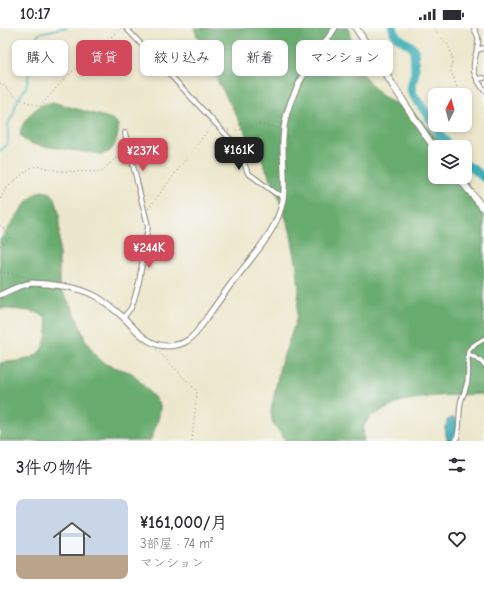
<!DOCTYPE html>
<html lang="ja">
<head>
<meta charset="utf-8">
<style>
	:root { --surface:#fff; --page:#f2f2f3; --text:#2b2b33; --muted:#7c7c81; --accent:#d1495b }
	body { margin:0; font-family:"Comic Neue","Klee One",sans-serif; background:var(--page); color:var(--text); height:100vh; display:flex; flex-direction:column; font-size:15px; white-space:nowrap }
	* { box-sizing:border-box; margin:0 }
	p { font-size:13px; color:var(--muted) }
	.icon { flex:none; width:22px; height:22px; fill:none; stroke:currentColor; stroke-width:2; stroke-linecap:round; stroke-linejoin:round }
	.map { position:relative; height:413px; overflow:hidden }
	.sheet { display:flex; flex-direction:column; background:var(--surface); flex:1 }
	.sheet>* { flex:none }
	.guide { position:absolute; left:12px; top:12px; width:460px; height:36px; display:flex; gap:8px }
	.needle { width:26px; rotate:6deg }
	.buttons { position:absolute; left:428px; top:60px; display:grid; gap:8px }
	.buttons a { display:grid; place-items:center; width:44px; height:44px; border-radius:8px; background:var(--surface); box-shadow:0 2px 6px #0003; font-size:20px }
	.price { position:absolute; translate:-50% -34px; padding:0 9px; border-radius:8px; background:var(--accent); color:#fff; font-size:13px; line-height:26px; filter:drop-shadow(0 1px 2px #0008) }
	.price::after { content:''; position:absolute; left:50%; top:24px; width:12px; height:9px; margin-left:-6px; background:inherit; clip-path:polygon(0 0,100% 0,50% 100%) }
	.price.selected { background:#222; color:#fff }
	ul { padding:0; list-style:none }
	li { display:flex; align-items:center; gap:12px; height:100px; padding:0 16px }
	li span { display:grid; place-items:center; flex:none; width:112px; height:80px; border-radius:8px; color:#555 }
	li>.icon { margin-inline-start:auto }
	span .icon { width:48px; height:48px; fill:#fffc; stroke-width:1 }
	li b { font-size:17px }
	h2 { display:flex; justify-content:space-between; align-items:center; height:48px; padding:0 16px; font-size:17px }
	.chip { padding:0 14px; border-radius:8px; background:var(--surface); box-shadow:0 2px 6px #0003; font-size:14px; line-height:36px }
	.chip.selected { background:var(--accent); color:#fff }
	.status { display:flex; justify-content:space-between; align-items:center; height:28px; padding:0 20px; background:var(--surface); direction:ltr }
	.status svg { height:11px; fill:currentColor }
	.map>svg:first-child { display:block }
	.forest { fill:#68ab6e; stroke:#426445 }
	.water { fill:#3eafb7; stroke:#2d666a }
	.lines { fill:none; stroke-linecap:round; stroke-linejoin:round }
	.stream { stroke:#3eafb7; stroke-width:1.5 }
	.river { stroke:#3eafb7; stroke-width:9 }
	.minor-casing { stroke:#848274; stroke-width:6 }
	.tertiary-casing { stroke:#848274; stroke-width:7 }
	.secondary-casing { stroke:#848274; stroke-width:8 }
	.path { stroke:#848274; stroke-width:1; stroke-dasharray:1 3; stroke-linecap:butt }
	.minor { stroke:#fff; stroke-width:4 }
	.tertiary { stroke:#fff; stroke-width:5 }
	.secondary { stroke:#fff; stroke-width:6 }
</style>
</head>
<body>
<div class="status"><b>10:17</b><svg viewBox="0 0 49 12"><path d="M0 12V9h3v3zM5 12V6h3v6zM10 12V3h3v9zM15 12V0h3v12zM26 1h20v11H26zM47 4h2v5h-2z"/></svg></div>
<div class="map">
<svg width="484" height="413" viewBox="0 0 484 413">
	<rect width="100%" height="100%" fill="#f6f6f2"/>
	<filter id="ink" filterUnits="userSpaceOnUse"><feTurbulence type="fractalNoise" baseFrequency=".025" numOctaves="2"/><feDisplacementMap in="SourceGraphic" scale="8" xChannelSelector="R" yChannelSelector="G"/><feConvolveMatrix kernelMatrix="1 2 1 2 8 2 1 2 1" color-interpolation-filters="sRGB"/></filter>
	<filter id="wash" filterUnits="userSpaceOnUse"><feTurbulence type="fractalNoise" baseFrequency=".012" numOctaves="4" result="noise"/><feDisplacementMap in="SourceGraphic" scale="16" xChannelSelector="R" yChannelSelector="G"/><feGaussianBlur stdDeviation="0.9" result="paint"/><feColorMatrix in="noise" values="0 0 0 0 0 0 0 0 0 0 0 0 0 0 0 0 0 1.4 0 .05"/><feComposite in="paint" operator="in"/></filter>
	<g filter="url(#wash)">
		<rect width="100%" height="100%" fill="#ece7cc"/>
		<g class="forest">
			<path d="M194,0H348L356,34L365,50L380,66L390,73L407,80L416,87L445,119H435V149H464C471,162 479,176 484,190V367L480,366L435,368L402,373L371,388L364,397L363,403L364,413H286L273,395L271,384L280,338L296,293L299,262L297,239L290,202L277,166L260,127L246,105L208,35Z"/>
			<path d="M49,75H56L112,91C113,92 116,94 117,95C121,101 115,119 110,123C107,125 104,125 101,126L36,117C19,112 16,106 26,92C33,83 38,77 49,75Z"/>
			<path d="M42,163L51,165L55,170L59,185V257L75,286L85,311L94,326L99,331L105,336L132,345L160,376C161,389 154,402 150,413H0V335C25,332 45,334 47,302C48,296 48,291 43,288C35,281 11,282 0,280V212L26,175L37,165Z"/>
		</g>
		<path class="water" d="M453,390L456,391C458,398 456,406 452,412L447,413L445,399L447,396V392L448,391Z"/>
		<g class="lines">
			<path class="stream" d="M0,123L6,118L8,114V96L14,85L16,75L25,61L27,56L36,10L39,6L42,4H45L61,0H67"/>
			<g class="river">
				<path d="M393,0C394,12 408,13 414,21L415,44L411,60L412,65L416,71L426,84L442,109L451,119"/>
				<path d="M465,136L475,142L484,150"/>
			</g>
		</g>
	</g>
	<g filter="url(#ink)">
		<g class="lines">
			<g class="minor-casing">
				<g id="minor">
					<path d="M126,0L233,114L239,123L248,145L275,165L283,168"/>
					<path d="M474,0C475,3 477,6 478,9C480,20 472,30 474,43C475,50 480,56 484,62"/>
					<path d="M477,22L484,20"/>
					<path d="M477,51L484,50"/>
					<path d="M123,290L131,280L134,272L139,254L148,198L125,105"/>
					<path d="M468,326C474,329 481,332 484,337"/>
					<path d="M456,413C461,400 458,386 461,373C462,369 464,366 465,362C467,357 468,351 468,347C469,339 466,329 469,322C472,317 479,314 484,311"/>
				</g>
			</g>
			<g class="tertiary-casing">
				<path id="tertiary" d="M0,267C10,262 20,257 32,255C37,255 42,256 47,256C65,258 81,260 97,269C107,275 116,283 124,290C137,303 149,319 169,318C181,317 188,314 196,305C209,287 221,269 235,251C250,232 273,206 280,183C288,161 282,134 283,111C284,68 312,34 335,0"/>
			</g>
			<g class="secondary-casing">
				<g id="secondary">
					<path d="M356,0L418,96L435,121"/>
					<path d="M458,149L484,181"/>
				</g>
			</g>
			<g class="path">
				<path d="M435,0L439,7L448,17L451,24L452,32L451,43L458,62V67"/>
				<path d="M0,56L1,55L17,70L40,79L62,53L121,0"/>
				<path d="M228,102H239L257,96L279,100"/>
				<path d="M0,175L1,169L5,162L12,155L30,140L36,138L43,139L59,143L102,144L109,136L125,124"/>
				<path d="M148,181L212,97"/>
				<path d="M0,197L8,205L10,209L0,218"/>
				<path d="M0,244L15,246L29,250"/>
				<path d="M156,321L197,363L192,413"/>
			</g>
			<use href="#minor" class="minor"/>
			<use href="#tertiary" class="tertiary"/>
			<use href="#secondary" class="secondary"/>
		</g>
	</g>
</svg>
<div class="buttons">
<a><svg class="needle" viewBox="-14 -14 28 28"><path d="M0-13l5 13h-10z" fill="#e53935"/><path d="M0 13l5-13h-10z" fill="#7c7c81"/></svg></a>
<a><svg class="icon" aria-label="layers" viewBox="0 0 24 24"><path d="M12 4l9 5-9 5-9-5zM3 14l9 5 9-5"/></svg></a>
</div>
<b class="price selected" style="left:239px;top:143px">¥161K</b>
<b class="price" style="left:143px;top:144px">¥237K</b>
<b class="price" style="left:149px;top:241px">¥244K</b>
<div class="guide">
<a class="chip">購入</a>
<a class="chip selected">賃貸</a>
<a class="chip">絞り込み</a>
<a class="chip">新着</a>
<a class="chip">マンション</a>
</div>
</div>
<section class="sheet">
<h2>3件の物件<svg class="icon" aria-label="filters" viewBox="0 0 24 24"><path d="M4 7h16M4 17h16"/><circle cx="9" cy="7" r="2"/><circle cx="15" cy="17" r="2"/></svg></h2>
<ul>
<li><span style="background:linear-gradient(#c9d6e8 70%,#b9a48a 0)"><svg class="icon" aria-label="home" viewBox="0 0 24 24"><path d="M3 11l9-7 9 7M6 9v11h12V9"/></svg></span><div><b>¥161,000/月</b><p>3部屋 · 74 m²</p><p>マンション</p></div><svg class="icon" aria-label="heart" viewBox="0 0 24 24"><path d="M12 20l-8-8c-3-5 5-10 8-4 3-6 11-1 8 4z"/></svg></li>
</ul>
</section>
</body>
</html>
